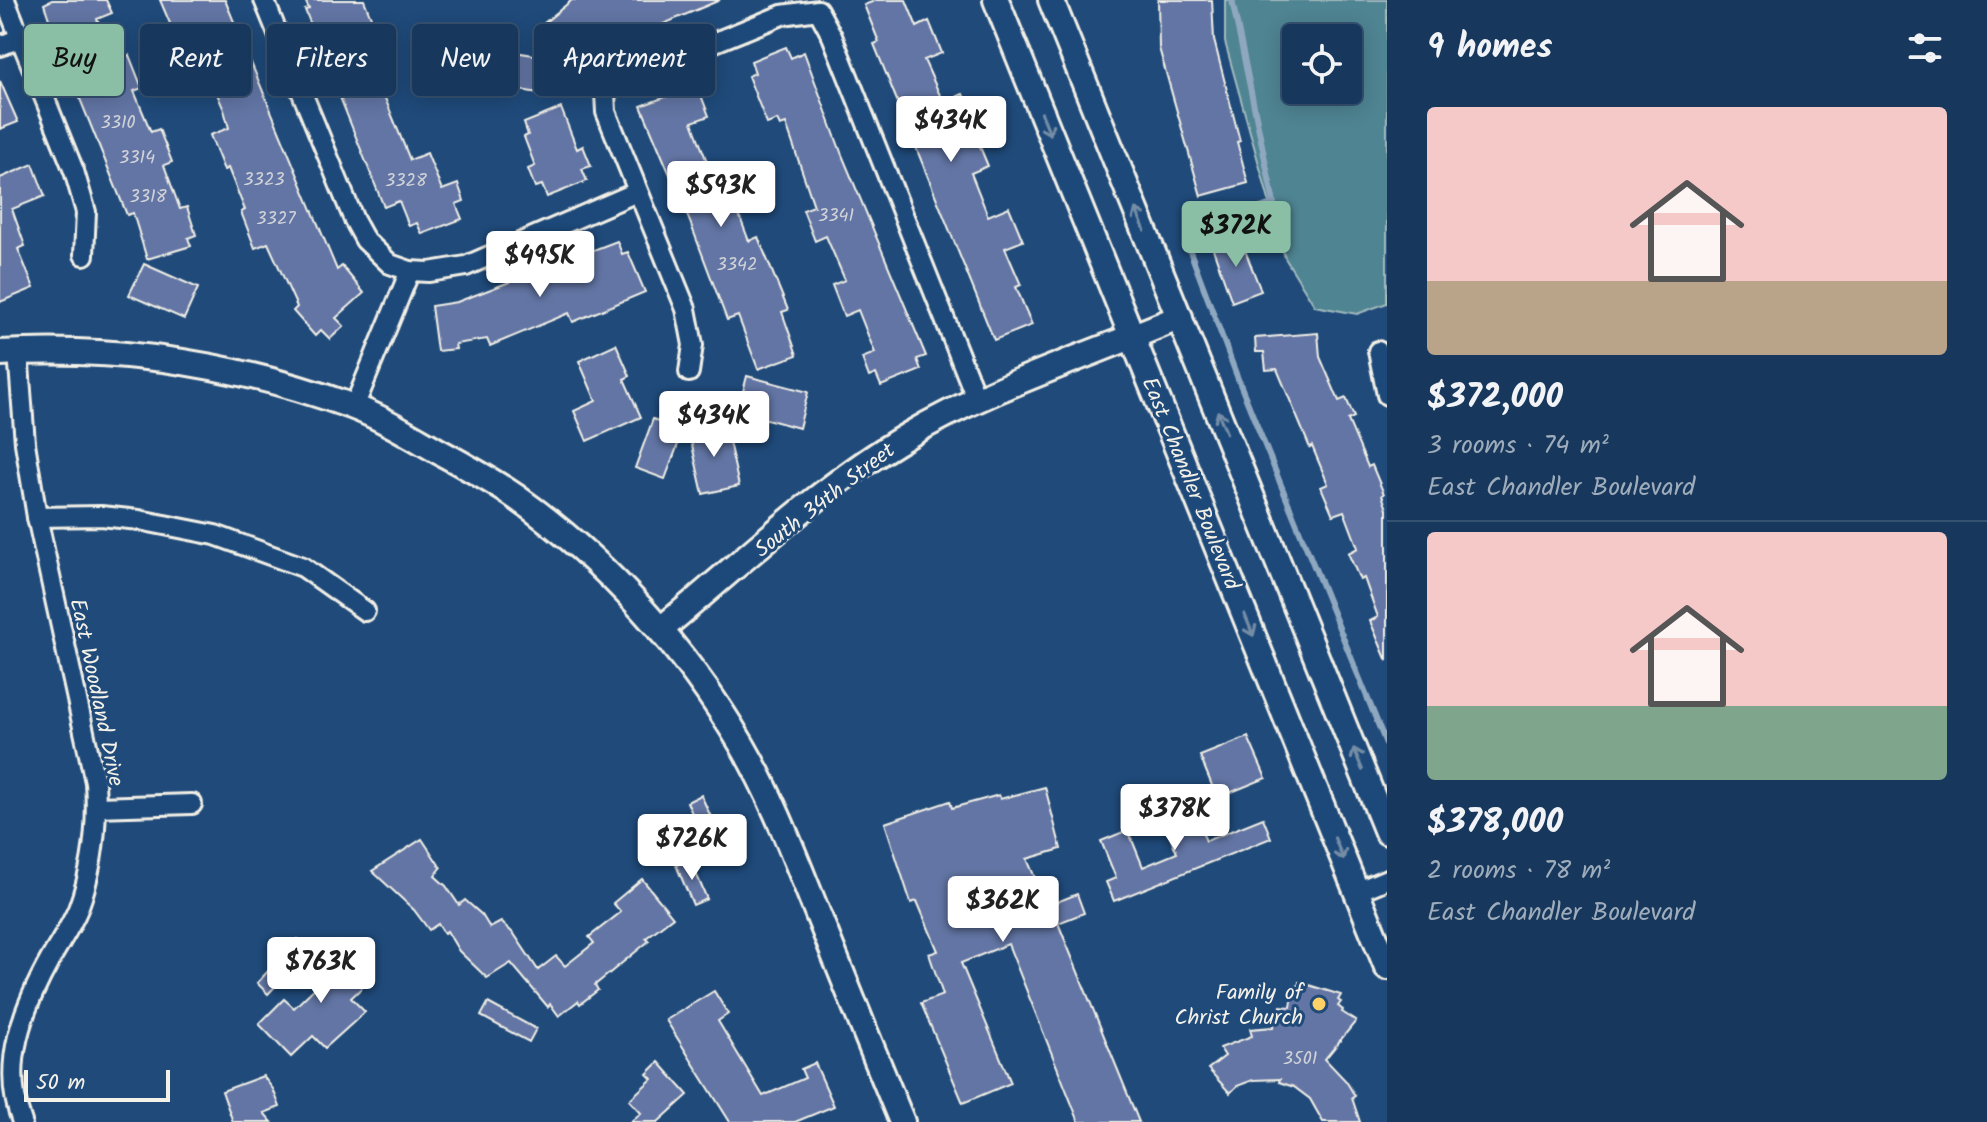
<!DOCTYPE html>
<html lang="en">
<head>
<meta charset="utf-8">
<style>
	:root { --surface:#17385c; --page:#244365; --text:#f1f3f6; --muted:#9eacbb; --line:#365272; --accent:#8abfa5 }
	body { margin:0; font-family:Kalam,sans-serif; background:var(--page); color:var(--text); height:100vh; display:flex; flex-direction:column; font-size:30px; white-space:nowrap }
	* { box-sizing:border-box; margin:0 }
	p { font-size:26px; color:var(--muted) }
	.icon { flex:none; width:44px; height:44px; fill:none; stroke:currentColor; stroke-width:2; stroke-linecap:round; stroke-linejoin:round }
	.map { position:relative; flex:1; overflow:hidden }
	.details { display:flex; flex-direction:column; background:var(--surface); width:600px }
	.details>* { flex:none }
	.guide { position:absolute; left:24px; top:24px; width:760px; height:72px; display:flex; gap:16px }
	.tools { position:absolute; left:1282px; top:24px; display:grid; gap:16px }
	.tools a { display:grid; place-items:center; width:80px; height:80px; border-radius:8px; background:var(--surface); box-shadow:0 4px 20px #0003,0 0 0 2px var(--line); font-size:40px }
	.scale { position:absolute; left:24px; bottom:20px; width:146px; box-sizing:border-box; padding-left:8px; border:4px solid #f4f1e8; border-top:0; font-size:22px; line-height:28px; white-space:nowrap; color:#f4f1e8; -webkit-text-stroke:6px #1f4a7a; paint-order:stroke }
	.price { position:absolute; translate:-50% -68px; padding:0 18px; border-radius:8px; background:#fff; color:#222; font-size:26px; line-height:52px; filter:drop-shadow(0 2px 4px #0008) }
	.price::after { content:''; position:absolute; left:50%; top:48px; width:24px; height:18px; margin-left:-12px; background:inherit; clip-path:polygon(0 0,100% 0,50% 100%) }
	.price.selected { background:var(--accent); color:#111 }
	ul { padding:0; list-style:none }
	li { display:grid; align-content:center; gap:16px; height:424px; padding:0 40px }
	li+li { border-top:2px solid var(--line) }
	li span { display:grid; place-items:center; height:248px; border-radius:8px; color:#555 }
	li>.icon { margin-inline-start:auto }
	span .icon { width:144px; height:144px; fill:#fffc; stroke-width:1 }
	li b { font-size:34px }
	h2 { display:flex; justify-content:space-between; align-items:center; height:96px; padding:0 40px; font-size:34px }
	.pill { padding:0 28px; border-radius:8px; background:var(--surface); box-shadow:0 4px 20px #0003,0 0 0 2px var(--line); font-size:28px; line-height:72px }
	.pill.selected { background:var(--accent); color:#111 }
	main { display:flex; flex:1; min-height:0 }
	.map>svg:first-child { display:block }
	.green { fill:#4f8492; stroke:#a2babd; stroke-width:2; fill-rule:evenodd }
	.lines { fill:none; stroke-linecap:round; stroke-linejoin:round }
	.stream { stroke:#8fa8c0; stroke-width:6 }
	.building { fill:#6274a4; stroke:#f4f1e8; stroke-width:2 }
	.street-casing { stroke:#f4f1e8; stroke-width:24 }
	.secondary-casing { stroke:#f4f1e8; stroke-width:30 }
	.street { stroke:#1f4a7a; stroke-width:18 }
	.secondary { stroke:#1f4a7a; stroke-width:24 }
	.oneway { stroke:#748da6 }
	.poi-dot { fill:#ffd166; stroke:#1f4a7a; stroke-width:3 }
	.labels { text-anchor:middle; stroke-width:6; stroke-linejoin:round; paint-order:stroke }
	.number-label { font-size:18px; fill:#d0d2d7 }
	.street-label { font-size:22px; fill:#f4f1e8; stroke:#1f4a7a }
	.poi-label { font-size:22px; fill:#f4f1e8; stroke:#1f4a7a; text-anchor:end }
</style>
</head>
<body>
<main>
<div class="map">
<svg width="1387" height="1122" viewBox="0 0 1387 1122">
	<rect width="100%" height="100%" fill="#1f4a7a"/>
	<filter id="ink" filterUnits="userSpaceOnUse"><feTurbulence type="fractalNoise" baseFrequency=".0125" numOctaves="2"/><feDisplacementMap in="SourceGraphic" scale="16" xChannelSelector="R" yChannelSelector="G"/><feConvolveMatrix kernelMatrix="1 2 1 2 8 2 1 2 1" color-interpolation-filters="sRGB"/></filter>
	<g filter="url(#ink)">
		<path class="green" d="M1225,0H1387V303L1357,314L1315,306L1285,258L1225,42ZM1296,38H1348V90H1296Z"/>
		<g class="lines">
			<path class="stream" d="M1232,0L1274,203L1189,234L1187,243L1238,379L1387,746"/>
		</g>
		<g class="building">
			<path d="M52,0H106L112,13L97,19L114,61L129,55L142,88L134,91L151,132L159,129L172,162L164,165L180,209L187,207L196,235L188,238L191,246L147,259L133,213L127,215L78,94L54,23L51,25L44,4Z"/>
			<path d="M160,0H225L337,270L342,266L364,293L336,318L344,326L330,339L321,330L315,336L293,311L297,307L268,243L255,248L241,212L245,210L228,168L224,170L210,135L229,128L224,110L212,82L192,90L178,56L183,54Z"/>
			<path d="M305,0H364L394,75L378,81L410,160L427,153L442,190L458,184L464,201L456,204L462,219L422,234L417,223L409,226L399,201L384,207L305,10L309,9Z"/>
			<path d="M572,0H720L647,31L645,27L602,44L561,78L558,96L495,86L501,50L573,61L543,24Z"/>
			<path d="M877,0H906L917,27L929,21L942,53L924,60L943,102L963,94L978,128L973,130L988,166L971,173L988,216L1009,207L1023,241L1005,248L1021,285L1016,287L1032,325L994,340L874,44L879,42L864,5Z"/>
			<path d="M1158,0H1212L1214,40L1240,141L1237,142L1248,183L1201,196L1159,48Z"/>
			<path d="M786,47L791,58L804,52L842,155L926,356L917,359L921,370L881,386L876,374L869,377L862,358L875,353L858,310L844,316L832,285L845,280L826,236L815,241L803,210L814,206L786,124L780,126L777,120L767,124L748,76L755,73L751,61Z"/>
			<path d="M0,81L18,122L0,129Z"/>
			<path d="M697,85L709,116L692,122L709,167L719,163L749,241L758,237L788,310L782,312L797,355L758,369L738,316L727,320L690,222L641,106Z"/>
			<path d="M561,108L577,149L583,146L591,166L582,169L587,181L547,197L542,185L535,187L528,169L535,166L524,137L528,135L524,123Z"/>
			<path d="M33,164L45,196L12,209L25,246L18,249L34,288L0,302V178Z"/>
			<path d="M1239,235L1261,291L1232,302L1212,246Z"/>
			<path d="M617,241L622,254L628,252L645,292L573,322L569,313L490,346L487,339L455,344L456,349L437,351L431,306L457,302Z"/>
			<path d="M144,264L198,288L184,319L129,295Z"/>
			<path d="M1318,333L1320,357L1339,401L1346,398L1354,417L1348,420L1368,467L1372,465L1384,494L1382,495L1387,509V661L1370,621L1378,617L1364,578L1360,580L1348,553L1358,548L1344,511L1333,515L1321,487L1328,484L1312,446L1310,448L1277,369L1266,370L1264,352H1256L1255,338Z"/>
			<path d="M616,344L630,376L624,379L641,417L587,441L574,411L596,401L579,361Z"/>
			<path d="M747,376L808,392L799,428L738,411Z"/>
			<path d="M653,419L683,431L665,479L635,468Z"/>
			<path d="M725,424L739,486L703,494L689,432Z"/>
			<path d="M1248,737L1266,778L1217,798L1200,756Z"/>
			<path d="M1045,787L1061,849L1027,859L1047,906L1077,894L1084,913L1058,923L1139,1122H1079L1008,944L961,963L1011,1083L963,1103L921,1003L943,995L929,954L938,951L917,901L911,903L885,823L950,801L952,808L999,795L1000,799Z"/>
			<path d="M701,795L720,837L705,843L687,802Z"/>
			<path d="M1190,805L1206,841L1263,818L1271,838L1114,901L1106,882L1116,878L1101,841L1128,830L1143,867L1177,853L1162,816Z"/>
			<path d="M422,839L441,868L435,876L446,886L459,905L465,900L482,915L490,928L501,922L514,934L538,970L556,956L565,966L594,943L589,937L621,912L613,903L642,879L673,917L646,938L649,941L595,985L598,990L580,1004L578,1001L559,1016L550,1004L548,1007L511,963L487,978L459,951L447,931L444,933L438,924L429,930L414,910L372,871Z"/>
			<path d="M690,859L707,899L693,905L676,865Z"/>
			<path d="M298,939L310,950L268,994L257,983Z"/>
			<path d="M340,942L361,963L357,967L370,980L351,998L365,1012L325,1048L313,1036L291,1057L259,1024L284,999L294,1008L324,979L314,969Z"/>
			<path d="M1299,982L1341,995L1338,1000L1341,1002L1338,1006L1343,1010L1342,1012L1356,1021L1325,1059L1346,1081L1355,1096L1352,1098L1360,1122H1323L1310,1099L1294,1087L1279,1082L1280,1079L1253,1080L1237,1086L1230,1093L1208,1069L1225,1056L1220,1048L1252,1036L1250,1029L1273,1027L1274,1016H1280L1281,1006L1291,1007L1294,986L1298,987Z"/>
			<path d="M714,991L728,1014L718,1021L763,1096L805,1078L801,1069L815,1063L834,1106L795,1122H730L666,1020Z"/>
			<path d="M488,1003L536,1029L529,1042L481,1016Z"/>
			<path d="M659,1062L688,1095L658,1122H630L641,1113L629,1100L652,1079L647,1074Z"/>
			<path d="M263,1076L273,1089L280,1107L264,1113L272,1122H233L222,1091Z"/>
		</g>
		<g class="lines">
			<g class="street-casing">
				<g id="street">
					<path d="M5,0L74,171L86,212L84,255"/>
					<path d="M264,0L354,220L365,240L390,264L410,271L429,272L466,266L637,192"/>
					<path d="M0,46L20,38"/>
					<path d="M1378,351L1387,395"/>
					<path d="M18,352L25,443L37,517L95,782C98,826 93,868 78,909C71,926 60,942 51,958C23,1008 0,1065 22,1122"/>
					<path d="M689,372L693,345L686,309L606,112L605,93L621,80L782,15L818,10L832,36L977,400"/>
					<path d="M354,407L410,271"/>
					<path d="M37,517L101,516L139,520L215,535L303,567L365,611"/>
					<path d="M97,807L192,804"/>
					<path d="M1356,892L1387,879"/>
				</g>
			</g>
			<g class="secondary-casing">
				<g id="secondary">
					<path d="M996,0L1387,967"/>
					<path d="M1051,0L1387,832"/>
					<path d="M0,353C119,346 239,365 351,406C381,417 410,435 438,451C464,465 491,480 516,497C607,561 686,650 742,745C774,800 795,858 819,917C846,985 874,1054 902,1122"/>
					<path d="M660,630C741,564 817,489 907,436C993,385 1089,356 1180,317"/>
				</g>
			</g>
			<use href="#street" class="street"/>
			<use href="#secondary" class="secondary"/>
		</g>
		<defs><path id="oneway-shaft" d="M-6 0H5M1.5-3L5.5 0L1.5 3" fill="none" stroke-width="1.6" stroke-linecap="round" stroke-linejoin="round" transform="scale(2)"/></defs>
		<g class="oneway">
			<use href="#oneway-shaft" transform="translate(1046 124) rotate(68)"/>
			<use href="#oneway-shaft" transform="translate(1140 219) rotate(-113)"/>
			<use href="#oneway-shaft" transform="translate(1222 422) rotate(-112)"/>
			<use href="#oneway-shaft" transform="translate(1249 625) rotate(68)"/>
			<use href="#oneway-shaft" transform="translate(1358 759) rotate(-112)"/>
			<use href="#oneway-shaft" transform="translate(1339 849) rotate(68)"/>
		</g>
	</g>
	<circle class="poi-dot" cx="1319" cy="1004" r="8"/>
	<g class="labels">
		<g class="number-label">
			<text x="118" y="128">3310</text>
			<text x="137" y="163">3314</text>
			<text x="264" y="185">3323</text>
			<text x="406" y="186">3328</text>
			<text x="148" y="202">3318</text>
			<text x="836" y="221">3341</text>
			<text x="276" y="224">3327</text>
			<text x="737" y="270">3342</text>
			<text x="1300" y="1064">3501</text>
		</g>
		<g class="street-label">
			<text transform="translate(1192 483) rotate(68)" y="8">East Chandler Boulevard</text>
			<text transform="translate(824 499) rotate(-38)" y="8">South 34th Street</text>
			<text transform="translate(98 692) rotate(78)" y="8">East Woodland Drive</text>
		</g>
		<g class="poi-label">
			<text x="1303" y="999">Family of<tspan x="1303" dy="25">Christ Church</tspan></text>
		</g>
	</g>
</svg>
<div class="tools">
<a><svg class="icon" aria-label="locate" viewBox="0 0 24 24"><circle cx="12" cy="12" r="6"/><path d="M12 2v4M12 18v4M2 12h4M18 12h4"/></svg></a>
</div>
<div class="scale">50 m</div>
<b class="price" style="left:951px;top:164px">$434K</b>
<b class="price" style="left:721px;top:229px">$593K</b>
<b class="price selected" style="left:1236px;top:269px">$372K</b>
<b class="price" style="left:540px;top:299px">$495K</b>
<b class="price" style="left:714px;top:459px">$434K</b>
<b class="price" style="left:1175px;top:852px">$378K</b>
<b class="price" style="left:692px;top:882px">$726K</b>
<b class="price" style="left:1003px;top:944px">$362K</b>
<b class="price" style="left:321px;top:1005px">$763K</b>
<div class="guide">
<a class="pill selected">Buy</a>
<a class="pill">Rent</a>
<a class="pill">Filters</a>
<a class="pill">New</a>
<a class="pill">Apartment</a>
</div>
</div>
<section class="details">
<h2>9 homes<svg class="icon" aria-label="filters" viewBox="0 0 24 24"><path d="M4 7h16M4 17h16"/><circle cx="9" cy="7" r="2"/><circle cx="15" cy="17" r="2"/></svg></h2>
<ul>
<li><span style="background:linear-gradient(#f6c9c9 70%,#b9a48a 0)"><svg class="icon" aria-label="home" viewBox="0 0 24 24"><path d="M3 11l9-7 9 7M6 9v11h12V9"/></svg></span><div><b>$372,000</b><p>3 rooms · 74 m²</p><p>East Chandler Boulevard</p></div></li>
<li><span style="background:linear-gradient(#f6c9c9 70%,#7fa58c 0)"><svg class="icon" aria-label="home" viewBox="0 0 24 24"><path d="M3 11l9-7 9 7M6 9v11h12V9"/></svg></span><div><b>$378,000</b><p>2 rooms · 78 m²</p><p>East Chandler Boulevard</p></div></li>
</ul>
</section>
</main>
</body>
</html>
